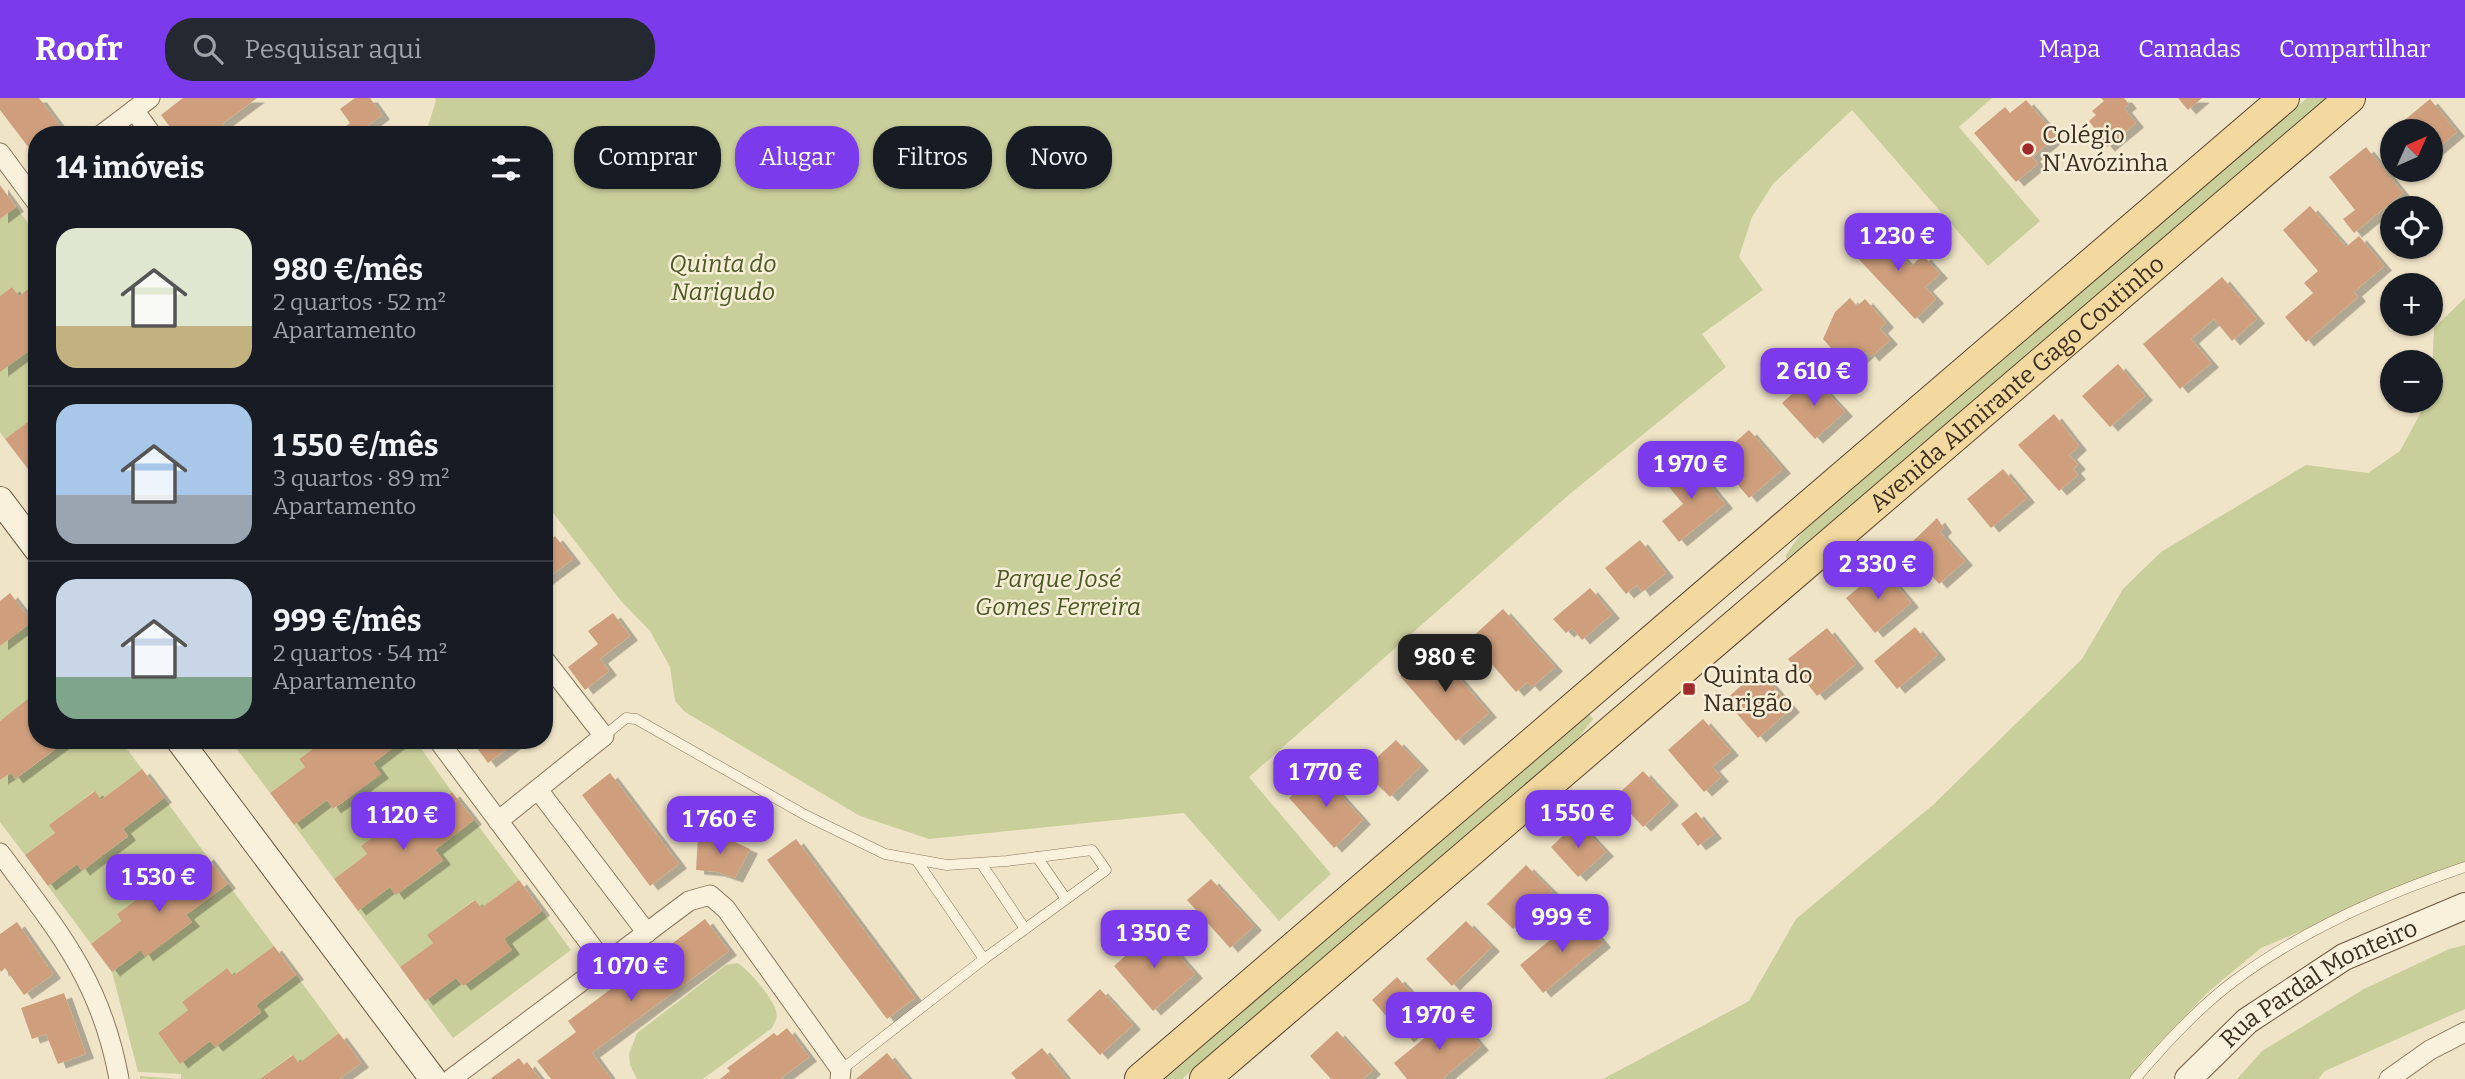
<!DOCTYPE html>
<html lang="pt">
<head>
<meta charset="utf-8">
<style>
	:root { --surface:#171b24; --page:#242831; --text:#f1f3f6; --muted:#9ea1a6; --line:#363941; --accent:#7c3aed }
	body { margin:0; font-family:Bitter,serif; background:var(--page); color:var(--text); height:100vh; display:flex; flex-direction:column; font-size:26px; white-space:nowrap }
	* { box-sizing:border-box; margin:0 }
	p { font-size:23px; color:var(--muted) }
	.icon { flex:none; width:38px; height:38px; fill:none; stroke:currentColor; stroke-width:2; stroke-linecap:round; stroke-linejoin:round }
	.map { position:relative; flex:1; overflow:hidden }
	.sheet { position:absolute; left:28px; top:28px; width:525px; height:623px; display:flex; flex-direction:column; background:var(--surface); border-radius:28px; box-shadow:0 2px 5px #0004 }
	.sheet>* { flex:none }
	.banner { position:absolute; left:574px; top:28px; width:665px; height:63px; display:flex; gap:14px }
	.needle { width:46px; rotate:45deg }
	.controls { position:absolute; left:2380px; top:21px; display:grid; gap:14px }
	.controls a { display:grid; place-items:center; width:63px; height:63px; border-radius:50%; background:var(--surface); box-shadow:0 2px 5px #0004; font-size:35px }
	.price { position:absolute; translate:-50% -60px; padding:0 16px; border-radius:14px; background:var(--accent); color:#fff; font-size:23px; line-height:46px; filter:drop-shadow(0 2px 4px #0008) }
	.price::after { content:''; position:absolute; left:50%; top:42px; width:21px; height:16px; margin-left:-10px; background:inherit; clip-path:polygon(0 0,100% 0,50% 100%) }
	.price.on { background:#222; color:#fff }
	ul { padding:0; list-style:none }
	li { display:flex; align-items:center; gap:21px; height:175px; padding:0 28px }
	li+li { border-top:2px solid var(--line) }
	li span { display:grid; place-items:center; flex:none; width:196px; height:140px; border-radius:21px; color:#555 }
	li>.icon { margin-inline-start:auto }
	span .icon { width:84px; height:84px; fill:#fffc; stroke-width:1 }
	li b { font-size:30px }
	h2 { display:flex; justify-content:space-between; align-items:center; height:84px; padding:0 28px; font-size:30px }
	.chip { padding:0 24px; border-radius:28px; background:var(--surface); box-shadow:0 2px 5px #0004; font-size:24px; line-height:63px }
	.chip.on { background:var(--accent); color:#fff }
	header { display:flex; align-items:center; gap:42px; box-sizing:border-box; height:98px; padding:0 35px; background:var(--accent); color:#fff }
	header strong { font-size:33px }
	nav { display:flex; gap:38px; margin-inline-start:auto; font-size:24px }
	.search { width:490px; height:63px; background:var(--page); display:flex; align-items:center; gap:18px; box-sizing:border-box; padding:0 24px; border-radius:28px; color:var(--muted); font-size:26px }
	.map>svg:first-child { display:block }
	.green { fill:#c9cf9b }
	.building { fill:#cf9f7d; filter:url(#shadow) }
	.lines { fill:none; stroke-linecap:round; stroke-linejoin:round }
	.lane-casing { stroke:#8d765c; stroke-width:11 }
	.street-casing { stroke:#8d765c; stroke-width:21 }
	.secondary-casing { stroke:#6f573f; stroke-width:28 }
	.primary-casing { stroke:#5b4430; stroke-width:32 }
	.lane { stroke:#faf1dc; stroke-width:10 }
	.street { stroke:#faf1dc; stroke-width:19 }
	.secondary { stroke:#faf1dc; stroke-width:26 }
	.primary { stroke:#f3d9a0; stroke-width:30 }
	.poi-dot { fill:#9e2a2b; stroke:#f7eed8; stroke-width:2.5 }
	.labels { text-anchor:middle; stroke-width:5; stroke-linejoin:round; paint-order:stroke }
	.poi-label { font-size:24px; fill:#3d2e20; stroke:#f7eed8; text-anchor:start }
	.park-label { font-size:24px; font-style:italic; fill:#4d5a26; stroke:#f7eed8 }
	.street-label { font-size:24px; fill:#3d2e20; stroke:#f7eed8 }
</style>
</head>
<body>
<header>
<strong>Roofr</strong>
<div class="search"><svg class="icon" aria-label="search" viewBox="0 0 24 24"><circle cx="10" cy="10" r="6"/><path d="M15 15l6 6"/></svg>Pesquisar aqui</div>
<nav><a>Mapa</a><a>Camadas</a><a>Compartilhar</a></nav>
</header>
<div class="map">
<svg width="2465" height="981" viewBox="0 0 2465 981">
	<defs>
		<filter id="shadow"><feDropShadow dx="8" dy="4.5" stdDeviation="0" flood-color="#0004"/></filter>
	</defs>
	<rect width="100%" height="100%" fill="#f0e4c8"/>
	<g class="green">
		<path d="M435,0H1992L1959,29L2040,123L1988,168L1852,12L1773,86L1752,119L1739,159L1763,192L1702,236L1726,269L1571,395L1249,679L1331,776L1279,823L1184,715L929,741L860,718L685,614L675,603L670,569L650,533L621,503L544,403V37H425L436,3Z"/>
		<path d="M2307,0H2327L1788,462L1785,458L1806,429Z"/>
		<path d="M16,109L37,137V184L19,198L12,189L0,198V121Z"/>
		<path d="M2465,200V765L2261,850L2208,894L2143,962L2130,981H1603L1749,903L1796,821L1934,706L2082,561L2123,491L2161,454L2306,367L2368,375L2400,353L2427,303H2431L2434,230Z"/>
		<path d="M37,247V305L31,309L37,317L5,341L0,334V272Z"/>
		<path d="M32,524L37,531V609L35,610L28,602L0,623V548Z"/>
		<path d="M1589,616L1593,621L1576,643L1182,981H1163Z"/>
		<path d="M59,642H120L142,671L101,702L94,693L50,727L55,735L25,757L0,724V682L11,675L16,681L61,647Z"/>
		<path d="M230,642H325L299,661L305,669L270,695Z"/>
		<path d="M403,642H415L452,694L414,722L407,714L362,748L367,756L334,781L294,727L327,702L334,711L380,676L373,665Z"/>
		<path d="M164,700L206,757L165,788L161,783L117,816L121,823L91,846L48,788L77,766L82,772L128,739L123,731Z"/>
		<path d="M474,722L519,782L481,810L474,802L428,837L433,845L400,869L358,813L390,789L396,797L443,763L435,752Z"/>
		<path d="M228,786L274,848L233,878L227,870L182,904L188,912L158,935L180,965L210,943L215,949L261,915L256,907L296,877L339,935L299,965L292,957L260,981H140V978L181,981V976L138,974L112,874L141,852L145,858L192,824L186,817Z"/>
		<path d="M542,813L571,852L453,940L425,903L456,880L463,888L511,852L504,841Z"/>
		<path d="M2465,847V911L2325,973L2318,981H2237L2262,953L2364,891L2449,851Z"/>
		<path d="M737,865C747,869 774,902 776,913C778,920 775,924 772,930L703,981H637L630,967L629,956L637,935L726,867Z"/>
	</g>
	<g class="building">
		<path d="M0,0H39L59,27L46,37H37V44L29,50L0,12Z"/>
		<path d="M183,0H257L222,26L230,37H176L161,17Z"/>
		<path d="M355,0H370L382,17L355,37H334L350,25L340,11Z"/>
		<path d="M2101,0H2124L2129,6L2124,10L2136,25L2107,49L2093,33L2095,31L2089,23L2096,17L2092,13L2104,3Z"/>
		<path d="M2178,0H2202L2188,12Z"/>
		<path d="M2430,1L2457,34L2431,56V33H2397L2395,30Z"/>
		<path d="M2026,2L2057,38L2032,59L2038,66L2016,84L1974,35L2005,9L2010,15Z"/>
		<path d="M2366,49L2403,95L2354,135L2343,121L2355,112L2329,79Z"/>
		<path d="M0,87L16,109L0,121Z"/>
		<path d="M2310,108L2346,149L2359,138L2384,168L2354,194L2358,199L2306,244L2285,219L2313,195L2304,185L2318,173L2283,132Z"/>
		<path d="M1875,130L1911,168L1923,157L1940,176L1925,189L1936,201L1915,221L1851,153Z"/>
		<path d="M2222,179L2257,221L2232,243L2214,221L2191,241L2211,265L2180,291L2143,246Z"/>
		<path d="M37,184V247L0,274V198L12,189L19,198Z"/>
		<path d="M1850,200L1857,208L1865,201L1886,225L1880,231L1890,242L1871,259L1867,254L1849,270L1823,241L1835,214Z"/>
		<path d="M2118,266L2145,298L2110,329L2082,298Z"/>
		<path d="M1812,278L1845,314L1815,341L1782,305Z"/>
		<path d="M2054,316L2079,348L2069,357L2078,367L2073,371L2078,377L2059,393L2018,347Z"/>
		<path d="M37,317V365L28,371L5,341Z"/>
		<path d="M1749,332L1783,371L1749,400L1716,361Z"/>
		<path d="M1689,362L1725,406L1679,444L1662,423L1683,406L1664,383Z"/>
		<path d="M2003,371L2027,400L1991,430L1967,401Z"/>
		<path d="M1937,420L1944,430L1940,434L1965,463L1939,486L1907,449Z"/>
		<path d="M555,438L573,461L544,483V446Z"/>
		<path d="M1640,442L1666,475L1642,494L1637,487L1626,496L1605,470Z"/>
		<path d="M1882,470L1911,505L1875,535L1846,500Z"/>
		<path d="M1590,490L1612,516L1582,542L1572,530L1566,535L1553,521Z"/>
		<path d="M10,495L32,524L0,548V503Z"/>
		<path d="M1503,511L1555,569L1532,589L1527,584L1516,594L1470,541Z"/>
		<path d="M613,515L630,538L600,561L609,573L585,592L568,569L598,546L588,533Z"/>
		<path d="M1915,529L1938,557L1897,591L1874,563Z"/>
		<path d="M1827,530L1856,566L1817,598L1788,561Z"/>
		<path d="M1433,550L1489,615L1456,643L1400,578Z"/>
		<path d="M1759,572L1792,610L1758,640L1725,602Z"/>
		<path d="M28,601L35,610L37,609V642H59L62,646L15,681L11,675L0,682V623Z"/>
		<path d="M1703,621L1731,653L1712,669L1721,679L1704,694L1668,652Z"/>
		<path d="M325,642H403L373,665L381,676L333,711L327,702L294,727L270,695L305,669L299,661Z"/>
		<path d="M471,642H519L488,665Z"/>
		<path d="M1396,642L1421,668L1390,699L1363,672Z"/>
		<path d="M142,671L164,700L123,731L128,738L82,773L77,766L48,788L25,757L55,735L49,727L95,693L101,702Z"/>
		<path d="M1319,673L1363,722L1334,750L1289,700Z"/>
		<path d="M1643,673L1671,703L1643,729L1615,699Z"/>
		<path d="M610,675L679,766L650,788L582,697Z"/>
		<path d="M452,694L474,722L435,752L443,762L396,797L390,789L358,813L334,781L367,756L361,748L407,714L414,722Z"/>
		<path d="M1696,714L1714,736L1698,748L1681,726Z"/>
		<path d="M1578,724L1606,754L1578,779L1551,749Z"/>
		<path d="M698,739H724L750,751L735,780L717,774L696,772Z"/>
		<path d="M796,741L915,900L887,921L767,762Z"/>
		<path d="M206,757L228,786L186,817L192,824L145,859L141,852L112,874L91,846L121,823L117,816L162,783L165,788Z"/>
		<path d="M1526,767L1552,793L1513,831L1487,806Z"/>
		<path d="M1211,781L1254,828L1230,850L1187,802Z"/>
		<path d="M519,782L542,813L504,841L512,852L463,888L456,880L425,903L400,869L433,845L427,837L475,802L481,810Z"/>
		<path d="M1580,817L1603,845L1543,895L1520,867Z"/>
		<path d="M705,821L729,853L592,955L611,981H551L537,963L576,934L568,923Z"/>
		<path d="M1466,823L1492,849L1452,888L1426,861Z"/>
		<path d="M17,824L53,876L24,897L5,870L1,874L0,872V836Z"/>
		<path d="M1156,831L1195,876L1153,913L1114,868Z"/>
		<path d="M274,848L296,877L256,907L261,914L215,949L210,943L180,966L158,935L188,912L182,904L227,870L233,878Z"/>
		<path d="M1397,879L1431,917L1406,940L1372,902Z"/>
		<path d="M1100,891L1133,927L1100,957L1067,922Z"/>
		<path d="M64,895L86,956L58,966L46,936L32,941L21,910Z"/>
		<path d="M1454,916L1481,948L1442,981H1407L1394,965Z"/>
		<path d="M787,930L809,959L780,981H720L730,973L727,970L774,935L777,938Z"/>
		<path d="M1337,933L1373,972L1363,981H1331L1310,958Z"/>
		<path d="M339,935L361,965L339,981H260L293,957L299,965Z"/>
		<path d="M1042,950L1067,981H1016L1011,975Z"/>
		<path d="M887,955L908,981H856Z"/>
		<path d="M519,960L524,967L527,964L540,981H490Z"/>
	</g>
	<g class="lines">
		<g class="lane-casing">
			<g id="lane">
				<path d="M604,638L626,620L636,621L807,718L885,756L947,767L1007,763L1092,752L1106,772L984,861L841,972"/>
				<path d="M1037,759L1066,801"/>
				<path d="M917,763L984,861"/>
				<path d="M981,765L1025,831"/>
				<path d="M2135,981C2165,946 2197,911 2234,883C2302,832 2385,796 2465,769"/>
			</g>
		</g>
		<g class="street-casing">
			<g id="street">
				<path d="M134,12L152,37"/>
				<path d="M101,37L150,0"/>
				<path d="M0,55L37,105"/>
				<path d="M438,642L605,866"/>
				<path d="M539,693L647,835"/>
				<path d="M498,723L604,638L544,561"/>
				<path d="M0,755C58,833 101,882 119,981"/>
				<path d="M451,981L689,803L710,797L726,811L841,972L840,981"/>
				<path d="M2389,981L2430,952L2465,934"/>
			</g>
		</g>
		<g class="secondary-casing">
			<g id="secondary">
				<path d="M0,402L37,451"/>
				<path d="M179,642L433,981"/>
				<path id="s1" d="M2188,981L2247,923L2344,859L2465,808"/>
			</g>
		</g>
		<g class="primary-casing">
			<g id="primary">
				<path d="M1140,981L2284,0"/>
				<path id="s2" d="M1205,981L2350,0"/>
			</g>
		</g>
		<use href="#lane" class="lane"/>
		<use href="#street" class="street"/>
		<use href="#secondary" class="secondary"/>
		<use href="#primary" class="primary"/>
	</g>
	<g class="poi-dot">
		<circle cx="2028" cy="51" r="7"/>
		<rect x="1682" y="584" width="14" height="14" rx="3.5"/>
	</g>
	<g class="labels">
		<g class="poi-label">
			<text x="2042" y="45">Colégio<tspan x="2042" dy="28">N'Avózinha</tspan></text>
			<text x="1703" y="585">Quinta do<tspan x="1703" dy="28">Narigão</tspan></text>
		</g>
		<g class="park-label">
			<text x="723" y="174">Quinta do<tspan x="723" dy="28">Narigudo</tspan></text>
			<text x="1058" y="489">Parque José<tspan x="1058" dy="28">Gomes Ferreira</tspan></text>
		</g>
		<g class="street-label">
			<text dy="8" stroke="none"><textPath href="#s2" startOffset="1069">Avenida Almirante Gago Coutinho</textPath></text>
			<text dy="8" stroke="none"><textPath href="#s1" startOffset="164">Rua Pardal Monteiro</textPath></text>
		</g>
	</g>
</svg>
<div class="controls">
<a><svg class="needle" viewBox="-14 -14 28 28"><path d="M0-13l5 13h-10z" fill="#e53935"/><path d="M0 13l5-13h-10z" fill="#9ea1a6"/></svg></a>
<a><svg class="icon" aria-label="locate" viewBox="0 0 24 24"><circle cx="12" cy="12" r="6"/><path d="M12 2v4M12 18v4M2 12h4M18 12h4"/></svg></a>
<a>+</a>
<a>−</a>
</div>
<b class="price" style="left:1898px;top:175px">1 230 €</b>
<b class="price" style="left:1814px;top:310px">2 610 €</b>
<b class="price" style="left:1691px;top:403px">1 970 €</b>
<b class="price" style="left:1878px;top:503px">2 330 €</b>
<b class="price on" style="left:1445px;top:596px">980 €</b>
<b class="price" style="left:1326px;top:711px">1 770 €</b>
<b class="price" style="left:1578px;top:752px">1 550 €</b>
<b class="price" style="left:403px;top:754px">1 120 €</b>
<b class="price" style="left:720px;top:758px">1 760 €</b>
<b class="price" style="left:159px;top:816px">1 530 €</b>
<b class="price" style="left:1562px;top:856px">999 €</b>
<b class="price" style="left:1154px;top:872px">1 350 €</b>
<b class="price" style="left:631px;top:905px">1 070 €</b>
<b class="price" style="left:1439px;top:954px">1 970 €</b>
<div class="banner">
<a class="chip">Comprar</a>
<a class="chip on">Alugar</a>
<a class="chip">Filtros</a>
<a class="chip">Novo</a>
</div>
<section class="sheet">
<h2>14 imóveis<svg class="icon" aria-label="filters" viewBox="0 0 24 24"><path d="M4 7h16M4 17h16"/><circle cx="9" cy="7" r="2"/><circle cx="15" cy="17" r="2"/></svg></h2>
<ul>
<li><span style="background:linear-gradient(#dfe7d0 70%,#c2b280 0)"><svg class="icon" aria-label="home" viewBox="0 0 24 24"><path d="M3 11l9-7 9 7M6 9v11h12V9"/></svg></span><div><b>980 €/mês</b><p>2 quartos · 52 m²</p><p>Apartamento</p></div></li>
<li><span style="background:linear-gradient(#a9c7e8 65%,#9aa5b1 0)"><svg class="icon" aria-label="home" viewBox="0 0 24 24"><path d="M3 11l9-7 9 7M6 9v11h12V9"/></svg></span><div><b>1 550 €/mês</b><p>3 quartos · 89 m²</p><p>Apartamento</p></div></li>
<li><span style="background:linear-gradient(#c9d6e8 70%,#7fa58c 0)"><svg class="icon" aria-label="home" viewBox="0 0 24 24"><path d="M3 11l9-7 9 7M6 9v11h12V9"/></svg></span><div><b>999 €/mês</b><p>2 quartos · 54 m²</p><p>Apartamento</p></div></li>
</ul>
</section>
</div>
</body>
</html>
